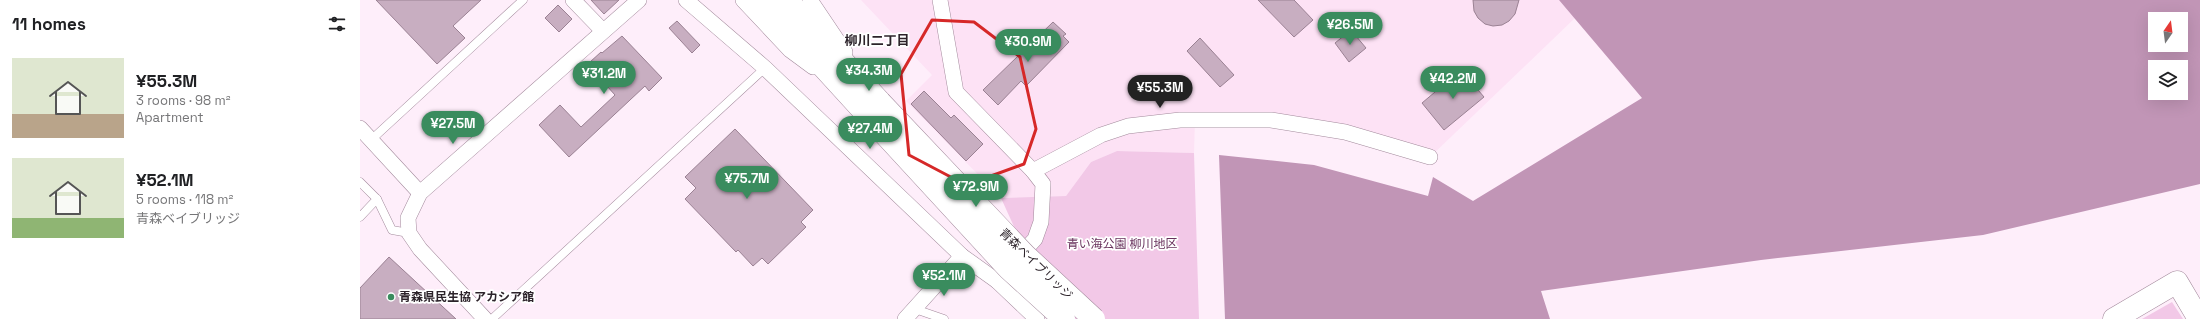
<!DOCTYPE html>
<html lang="en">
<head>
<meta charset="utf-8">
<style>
	:root { --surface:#fff; --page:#f6f6f6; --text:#202124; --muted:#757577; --accent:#3a8c5e }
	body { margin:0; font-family:"Space Grotesk","Noto Sans JP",sans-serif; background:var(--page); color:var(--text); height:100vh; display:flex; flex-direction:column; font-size:15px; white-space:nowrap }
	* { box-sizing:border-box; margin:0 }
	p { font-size:13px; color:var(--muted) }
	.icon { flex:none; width:22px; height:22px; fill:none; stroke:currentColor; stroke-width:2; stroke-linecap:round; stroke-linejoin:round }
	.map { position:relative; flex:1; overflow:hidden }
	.details { display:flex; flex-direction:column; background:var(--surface); width:360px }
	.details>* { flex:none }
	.needle { width:26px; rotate:14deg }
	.fabs { position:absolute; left:1788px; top:12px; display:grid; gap:8px }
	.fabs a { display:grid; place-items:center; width:40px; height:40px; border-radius:0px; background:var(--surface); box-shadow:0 4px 16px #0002; font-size:20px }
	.price { position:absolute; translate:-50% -34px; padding:0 9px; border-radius:14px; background:var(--accent); color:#fff; font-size:13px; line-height:26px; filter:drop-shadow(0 1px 2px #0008) }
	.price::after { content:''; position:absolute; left:50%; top:24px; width:12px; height:9px; margin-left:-6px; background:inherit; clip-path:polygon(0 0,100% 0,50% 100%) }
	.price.on { background:#222; color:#fff }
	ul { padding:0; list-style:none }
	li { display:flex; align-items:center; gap:12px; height:100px; padding:0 12px }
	li span { display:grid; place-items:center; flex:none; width:112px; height:80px; border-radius:0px; color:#555 }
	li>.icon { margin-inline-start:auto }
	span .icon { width:48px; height:48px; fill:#fffc; stroke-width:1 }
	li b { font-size:17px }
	h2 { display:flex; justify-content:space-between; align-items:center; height:48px; padding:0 12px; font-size:17px }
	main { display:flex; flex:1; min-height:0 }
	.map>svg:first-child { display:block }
	.built { fill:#fde2f5 }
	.green { fill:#f2c8e7 }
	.water { fill:#c195b6; fill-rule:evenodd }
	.building { fill:#c8aec1; stroke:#9a8193 }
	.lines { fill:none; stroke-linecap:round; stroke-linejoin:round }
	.lane-casing { stroke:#a38a9c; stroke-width:9 }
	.street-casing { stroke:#a38a9c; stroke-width:16 }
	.secondary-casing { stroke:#a38a9c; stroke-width:23 }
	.lane { stroke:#fff; stroke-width:8 }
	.street { stroke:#fff; stroke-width:15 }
	.secondary { stroke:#fff; stroke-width:22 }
	.secondary-bridge-casing { stroke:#a38a9c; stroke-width:23; stroke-linecap:butt }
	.secondary-bridge { stroke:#fff; stroke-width:22 }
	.marked { fill:none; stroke:#d62828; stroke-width:3; stroke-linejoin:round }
	.poi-dot { fill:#3a8c5e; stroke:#fff; stroke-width:1.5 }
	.labels { text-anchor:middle; stroke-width:3.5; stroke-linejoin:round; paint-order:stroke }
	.park-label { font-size:12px; fill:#68315c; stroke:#fff }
	.street-label { font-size:12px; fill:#2c232a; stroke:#fff }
	.poi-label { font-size:12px; font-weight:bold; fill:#2c232a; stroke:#fff; text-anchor:start }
	.neighbourhood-label { font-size:13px; font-weight:bold; fill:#2c232a; stroke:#fff }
</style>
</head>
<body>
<main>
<section class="details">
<h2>11 homes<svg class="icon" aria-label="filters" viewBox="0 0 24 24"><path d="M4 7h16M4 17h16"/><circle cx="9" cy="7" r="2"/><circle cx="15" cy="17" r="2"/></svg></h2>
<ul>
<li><span style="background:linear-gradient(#dfe7d0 70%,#b9a48a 0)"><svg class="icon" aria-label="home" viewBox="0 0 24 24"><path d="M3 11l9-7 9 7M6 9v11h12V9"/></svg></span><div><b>¥55.3M</b><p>3 rooms · 98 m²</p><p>Apartment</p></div></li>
<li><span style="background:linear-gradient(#dfe7d0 75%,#8fb573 0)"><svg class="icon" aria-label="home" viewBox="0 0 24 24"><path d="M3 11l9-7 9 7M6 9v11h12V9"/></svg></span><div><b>¥52.1M</b><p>5 rooms · 118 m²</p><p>青森ベイブリッジ</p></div></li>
</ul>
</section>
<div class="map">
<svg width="1840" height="319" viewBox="0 0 1840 319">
	<rect width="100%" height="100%" fill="#feeefa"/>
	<path class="built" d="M501,0H1199L1215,18L1070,157L985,132L835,120L834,153L757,151L731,162L706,196L641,198L546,101L572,75Z"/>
	<g class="green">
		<path d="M757,151L834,153L839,319H696L641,198L706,196L731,162Z"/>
		<path d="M1812,302L1823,319H1782Z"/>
	</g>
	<path class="water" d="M1199,0H1840V184L1623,235L1401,260L1181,291L1190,319H865L859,155L954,165L1068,196L1073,177L1113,201L1282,98ZM1795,19H1821V45H1795ZM1795,67H1821V93H1795Z"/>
	<g class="building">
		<path d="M16,0H121L93,26L105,38L77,64Z"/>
		<path d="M231,0H259L244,14Z"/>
		<path d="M898,0H934L953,20L934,37Z"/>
		<path d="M1113,0H1159L1155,14L1149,21L1142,25L1133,26L1125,24L1118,18L1114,11Z"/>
		<path d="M198,5L212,19L199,32L185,18Z"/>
		<path d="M317,21L340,45L332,53L309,28Z"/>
		<path d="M693,22L706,34L703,36L709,42L666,86L661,81L638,105L623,90Z"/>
		<path d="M991,30L1006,48L989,62L975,43Z"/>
		<path d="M262,36L302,78L289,91L285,86L209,157L179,125L200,105L221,127L255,95L238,76L241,73L230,62L241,52L242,53Z"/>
		<path d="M840,38L874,75L860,87L827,51Z"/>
		<path d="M1101,70L1124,97L1084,130L1062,103Z"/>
		<path d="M564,91L591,118L594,115L623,144L606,161L551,104Z"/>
		<path d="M375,129L453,210L441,222L446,227L408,264L402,258L393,266L378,250L376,252L325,199L336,188L325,177Z"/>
		<path d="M29,257L96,319H0V288Z"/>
	</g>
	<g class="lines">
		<g class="lane-casing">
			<g id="lane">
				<path d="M11,140L163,0"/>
				<path d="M0,182L17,199L0,217"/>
				<path d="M17,199L32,230L49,233"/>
				<path d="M555,309L584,319"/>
				<path d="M132,319L405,68"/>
			</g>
		</g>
		<g class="street-casing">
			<g id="street">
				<path d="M213,0L243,31"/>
				<path d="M326,0L405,68L602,256L637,281L677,319"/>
				<path d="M383,0L430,50L453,67"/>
				<path d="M450,0L485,52"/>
				<path d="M580,0L596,92L673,171"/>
				<path d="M0,128L60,193"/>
				<path d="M637,281L675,239L681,222L683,184L673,171L741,135L768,126L820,120H911L985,132L1070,157"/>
				<path d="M125,319L60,249L49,233L48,218L60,193L279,0"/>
				<path d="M545,319L602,256"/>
			</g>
		</g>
		<g class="secondary-casing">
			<g id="secondary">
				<path d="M402,0L508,116"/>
				<path d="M427,0L520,102"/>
				<path d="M1754,319L1817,282L1839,319"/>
			</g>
		</g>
		<use href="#lane" class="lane"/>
		<use href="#street" class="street"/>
		<use href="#secondary" class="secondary"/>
		<g class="secondary-bridge-casing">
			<g id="secondary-bridge">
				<path d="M520,102L665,255L734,319"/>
				<path d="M508,116L648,268L704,319"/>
			</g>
		</g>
		<use href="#secondary-bridge" class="secondary-bridge"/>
	</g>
	<path class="marked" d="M572,20L614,22L660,57L676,129L664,164L606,185L549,155L541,74Z"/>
	<circle class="poi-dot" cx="31" cy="297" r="4"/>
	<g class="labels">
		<g class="park-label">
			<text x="762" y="248">青い海公園 柳川地区</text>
		</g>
		<g class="street-label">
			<text transform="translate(676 264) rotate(44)" y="4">青森ベイブリッジ</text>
		</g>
		<g class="poi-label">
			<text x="39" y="301">青森県民生協 アカシア館</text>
		</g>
		<g class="neighbourhood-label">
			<text x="517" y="45">柳川二丁目</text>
		</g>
	</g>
</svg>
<div class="fabs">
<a><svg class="needle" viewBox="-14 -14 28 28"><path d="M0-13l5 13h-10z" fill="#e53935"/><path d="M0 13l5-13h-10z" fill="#757577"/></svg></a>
<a><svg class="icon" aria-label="layers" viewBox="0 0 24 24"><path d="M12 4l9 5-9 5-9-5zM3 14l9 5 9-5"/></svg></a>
</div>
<b class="price" style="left:990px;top:46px">¥26.5M</b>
<b class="price" style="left:668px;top:63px">¥30.9M</b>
<b class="price" style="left:509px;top:92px">¥34.3M</b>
<b class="price" style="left:244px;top:95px">¥31.2M</b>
<b class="price" style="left:1093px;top:100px">¥42.2M</b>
<b class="price on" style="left:800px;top:109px">¥55.3M</b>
<b class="price" style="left:93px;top:145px">¥27.5M</b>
<b class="price" style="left:510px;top:150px">¥27.4M</b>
<b class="price" style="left:387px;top:200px">¥75.7M</b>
<b class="price" style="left:616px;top:208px">¥72.9M</b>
<b class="price" style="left:584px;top:297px">¥52.1M</b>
</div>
</main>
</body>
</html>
